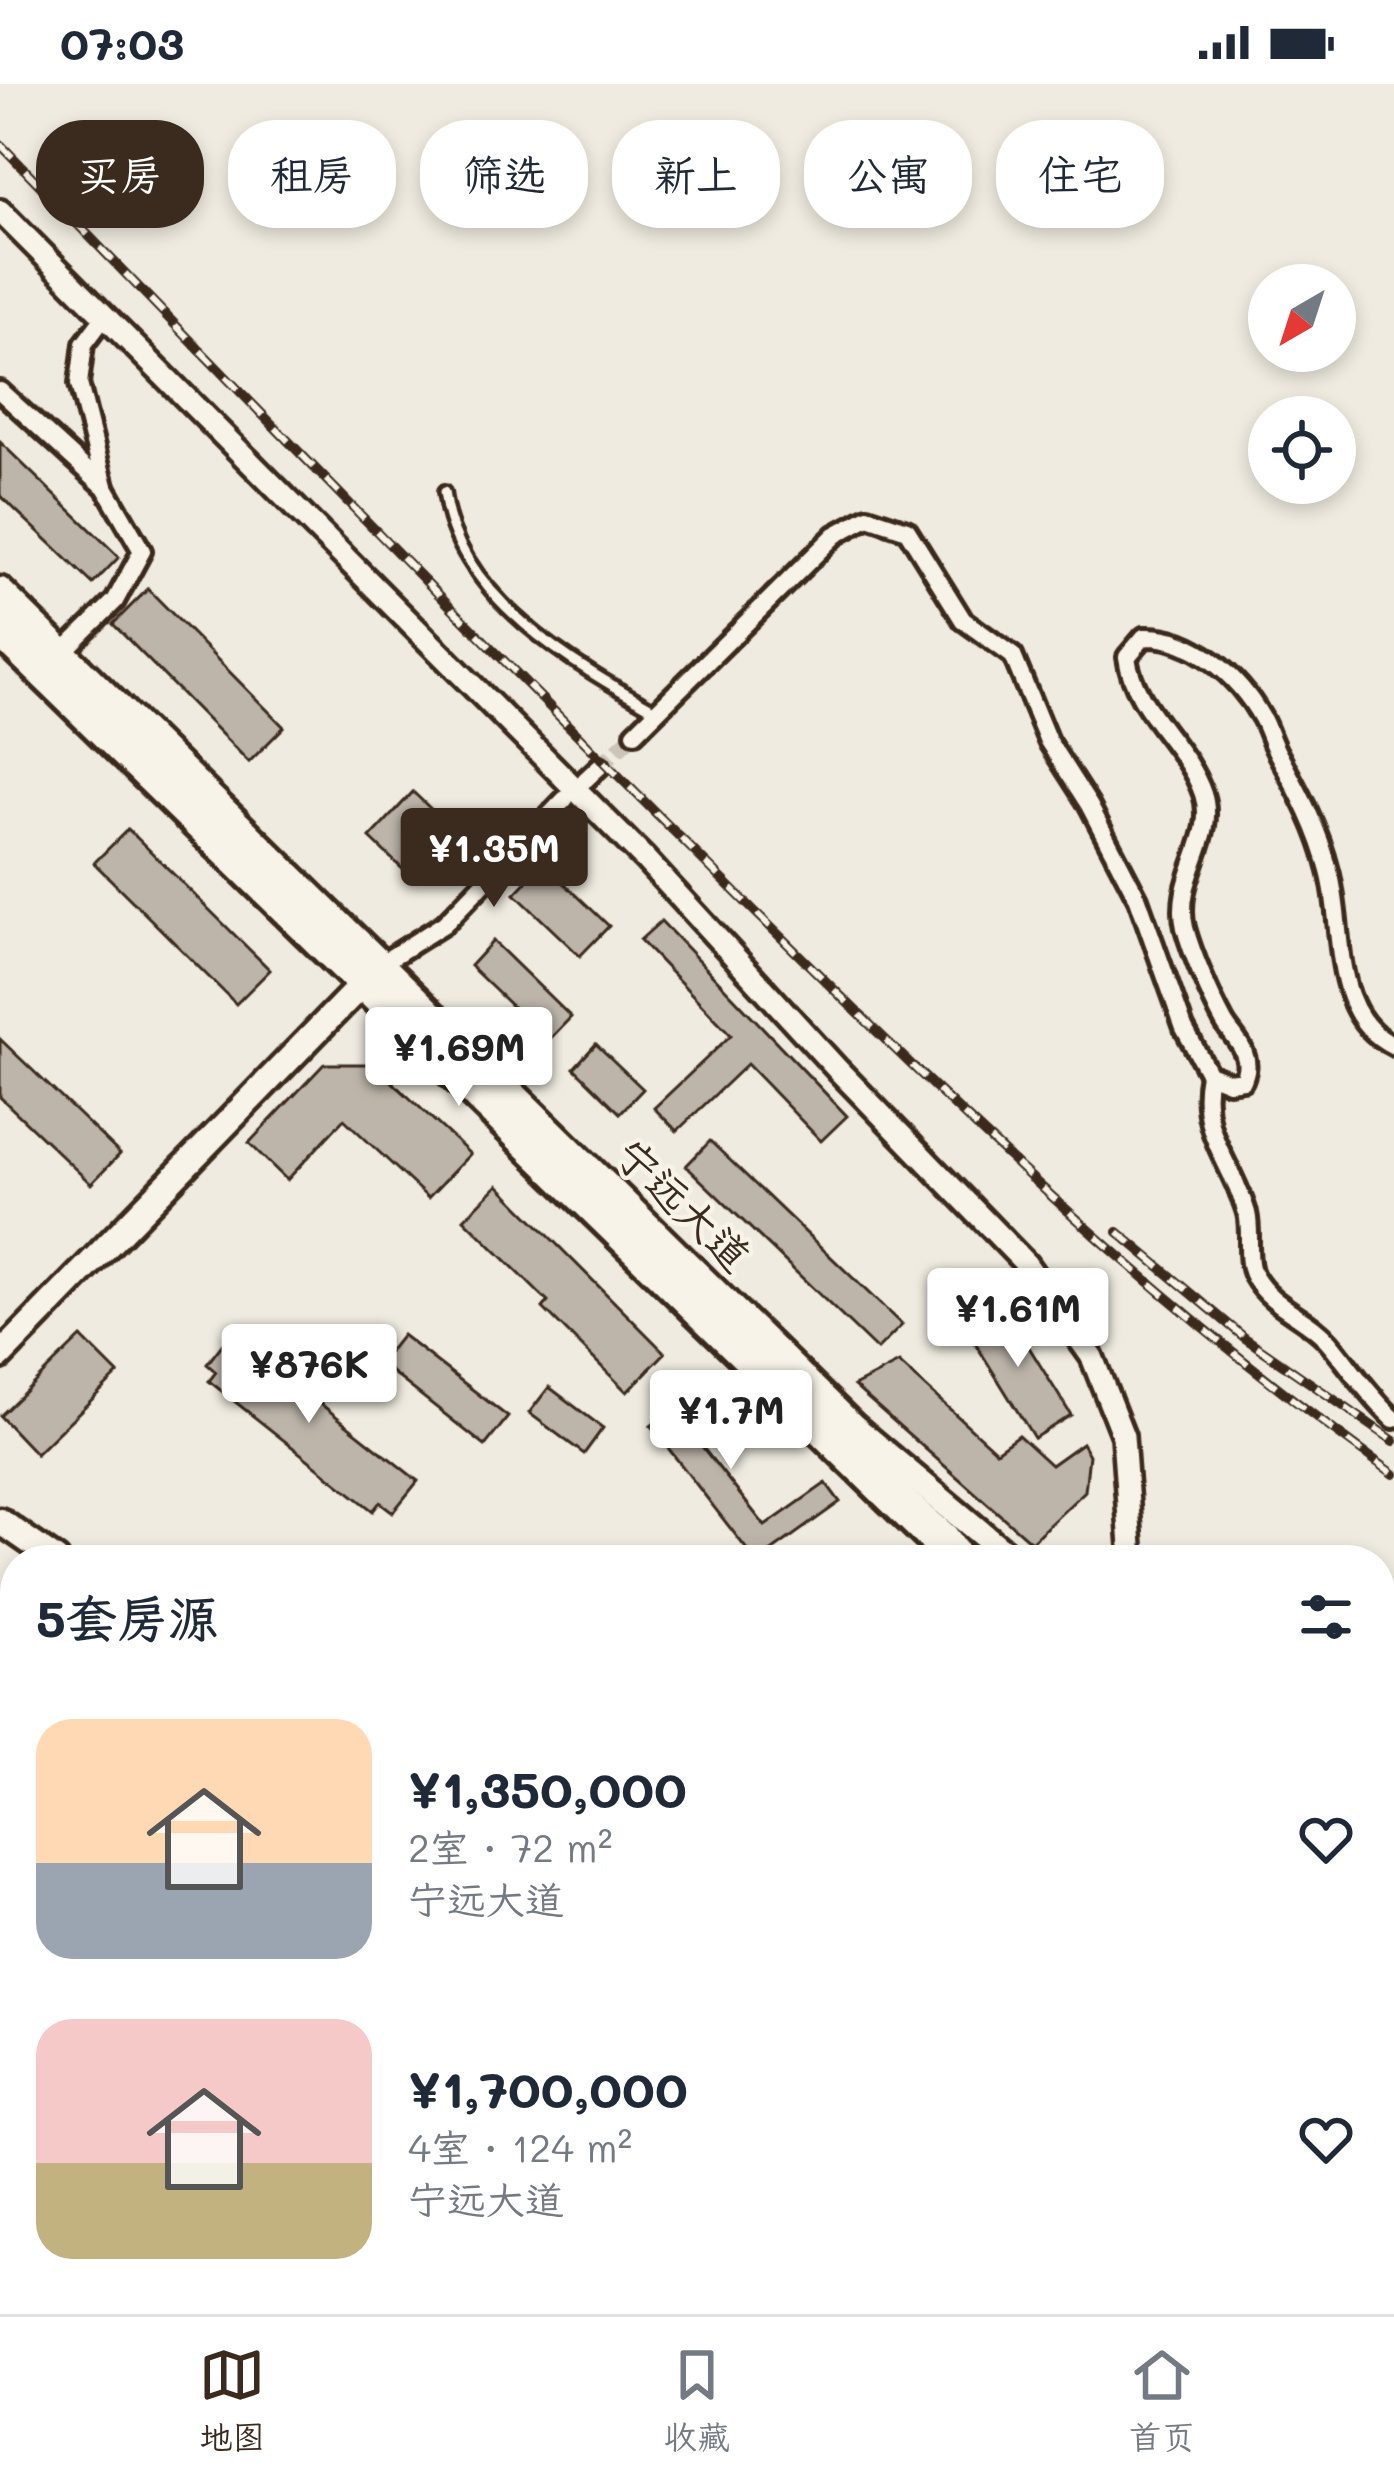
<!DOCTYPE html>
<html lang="zh">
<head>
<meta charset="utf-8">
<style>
	:root { --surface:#fff; --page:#f6f6f7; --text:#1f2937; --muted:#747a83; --line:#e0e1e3; --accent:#3b2a1e }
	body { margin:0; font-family:Mali,"LXGW WenKai TC",sans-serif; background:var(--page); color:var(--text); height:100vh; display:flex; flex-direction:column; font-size:45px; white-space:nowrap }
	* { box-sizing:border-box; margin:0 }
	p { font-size:39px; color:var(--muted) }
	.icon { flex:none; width:66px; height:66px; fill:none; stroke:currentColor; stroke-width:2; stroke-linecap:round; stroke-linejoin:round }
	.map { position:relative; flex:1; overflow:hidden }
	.drawer { position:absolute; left:0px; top:1461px; width:1395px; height:771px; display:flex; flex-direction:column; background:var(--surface); border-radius:48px 48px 0 0; box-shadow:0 6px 18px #0003 }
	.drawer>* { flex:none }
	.guide { position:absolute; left:36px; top:36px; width:1323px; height:108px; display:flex; gap:24px }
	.needle { width:78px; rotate:219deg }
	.fabs { position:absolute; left:1248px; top:180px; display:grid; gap:24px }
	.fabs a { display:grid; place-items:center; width:108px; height:108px; border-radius:50%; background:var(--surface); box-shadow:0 6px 18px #0003; font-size:60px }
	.price { position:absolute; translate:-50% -102px; padding:0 27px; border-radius:12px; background:#fff; color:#222; font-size:39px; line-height:78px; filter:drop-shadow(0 3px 6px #0008) }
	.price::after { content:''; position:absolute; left:50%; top:72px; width:36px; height:27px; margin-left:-18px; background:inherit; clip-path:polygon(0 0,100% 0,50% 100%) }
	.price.current { background:var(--accent); color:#fff }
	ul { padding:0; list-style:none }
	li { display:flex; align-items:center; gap:36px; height:300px; padding:0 36px }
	li span { display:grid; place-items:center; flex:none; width:336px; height:240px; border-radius:36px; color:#555 }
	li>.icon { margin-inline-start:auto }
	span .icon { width:144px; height:144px; fill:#fffc; stroke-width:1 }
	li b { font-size:51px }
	h2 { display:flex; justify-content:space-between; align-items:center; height:144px; padding:0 36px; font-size:51px }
	.tag { padding:0 42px; border-radius:48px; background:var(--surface); box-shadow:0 6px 18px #0003; font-size:42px; line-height:108px }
	.tag.current { background:var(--accent); color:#fff }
	.status { display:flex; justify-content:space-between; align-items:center; height:84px; padding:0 60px; background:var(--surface); direction:ltr }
	.status svg { height:33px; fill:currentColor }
	.tabs { display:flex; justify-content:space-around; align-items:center; height:168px; border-top:3px solid var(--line); background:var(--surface); font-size:33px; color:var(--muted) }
	.tabs a { display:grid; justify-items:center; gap:6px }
	.tabs .current { color:var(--accent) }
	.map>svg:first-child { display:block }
	.building { fill:#bdb5aa; stroke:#3b2a1e; stroke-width:3 }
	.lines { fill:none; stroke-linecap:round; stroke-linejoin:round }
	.minor-tunnel { stroke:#cbc4b9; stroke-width:16; stroke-dasharray:16 8; stroke-linecap:butt }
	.service-casing { stroke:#3b2a1e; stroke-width:18 }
	.minor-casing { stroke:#3b2a1e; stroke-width:26 }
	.tertiary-casing { stroke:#3b2a1e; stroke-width:30 }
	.secondary-casing { stroke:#3b2a1e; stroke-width:33 }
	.primary-casing { stroke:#3b2a1e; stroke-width:36 }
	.service { stroke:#f7f3e8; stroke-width:9 }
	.minor { stroke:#f7f3e8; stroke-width:16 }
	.tertiary { stroke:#f7f3e8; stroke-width:21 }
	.secondary { stroke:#f7f3e8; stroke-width:24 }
	.primary { stroke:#f7f3e8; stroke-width:27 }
	.rail-casing { stroke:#3b2a1e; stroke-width:10 }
	.rail { stroke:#f7f3e8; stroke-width:6; stroke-dasharray:18; stroke-linecap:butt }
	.labels { text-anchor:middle; stroke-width:9; stroke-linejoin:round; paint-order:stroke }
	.street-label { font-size:42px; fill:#3b2a1e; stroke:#f7f3e8 }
</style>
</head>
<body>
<div class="status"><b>07:03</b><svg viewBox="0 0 49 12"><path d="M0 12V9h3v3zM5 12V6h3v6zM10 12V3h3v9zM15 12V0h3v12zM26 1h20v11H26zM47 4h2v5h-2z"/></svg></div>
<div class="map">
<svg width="1394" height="2230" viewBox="0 0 1394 2230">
	<rect width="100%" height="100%" fill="#efebe0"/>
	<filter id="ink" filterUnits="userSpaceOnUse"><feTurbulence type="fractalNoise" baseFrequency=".00833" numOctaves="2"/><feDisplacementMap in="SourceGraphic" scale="24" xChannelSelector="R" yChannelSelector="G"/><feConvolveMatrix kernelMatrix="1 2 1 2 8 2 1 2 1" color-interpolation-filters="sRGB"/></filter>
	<g filter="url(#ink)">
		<g class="building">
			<path d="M0,358L119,473L93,500L0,411Z"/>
			<path d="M148,505L284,643L249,678L113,540Z"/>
			<path d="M413,708L455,748L412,794L370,754Z"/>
			<path d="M128,745L270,886L236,920L94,779Z"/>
			<path d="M544,780L609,842L580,872L515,810Z"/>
			<path d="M661,837L847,1032L821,1057L747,980L677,1047L654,1024L731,951L640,856Z"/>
			<path d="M493,857L571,933L548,957L470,882Z"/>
			<path d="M0,955L120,1070L91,1100L0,1013Z"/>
			<path d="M596,960L643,1005L620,1029L574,984Z"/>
			<path d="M324,980H373L470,1070L428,1114L344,1035L287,1096L249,1059Z"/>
			<path d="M710,1057L902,1241L877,1266L686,1082Z"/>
			<path d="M498,1101L665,1269L627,1308L543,1224L548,1218L464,1135Z"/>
			<path d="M1001,1218L1071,1331L1034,1354L964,1241Z"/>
			<path d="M231,1249L418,1397L393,1428L380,1418L373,1427L209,1297L216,1288L207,1280Z"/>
			<path d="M402,1251L508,1333L485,1362L380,1279Z"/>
			<path d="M81,1253L118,1290L36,1370L0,1332Z"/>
			<path d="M899,1279L996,1367L1018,1351L1051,1381L1082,1359L1089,1371L1085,1407L1031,1458L854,1302Z"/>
			<path d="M721,1286L742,1311L692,1350L765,1442L826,1399L840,1418L759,1476H755L651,1342Z"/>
			<path d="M549,1303L603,1344L584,1370L529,1329Z"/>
		</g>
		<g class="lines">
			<path class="minor-tunnel" d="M600,682L635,649"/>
			<g class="service-casing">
				<g id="service">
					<path d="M444,408C456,513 575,581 657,627"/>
					<path d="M1380,1928L1394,1906"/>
					<path d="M1060,2230L1074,2217"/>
					<path d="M1245,2230L1257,2217"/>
				</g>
			</g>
			<g class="minor-casing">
				<g id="minor">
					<path d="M0,307L105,403L142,467L115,517L63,568"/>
					<path d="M105,402L79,300L84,260L105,232"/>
					<path d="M0,557L945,1476"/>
					<path d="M635,649L835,451L868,433L907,446L963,536L1013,572L1048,657L1089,721L1138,815L1184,944L1209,990L1229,998L1243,996C1247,986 1248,979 1244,969C1240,957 1230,949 1224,938C1211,914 1192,870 1185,844C1173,793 1218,755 1203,710C1186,660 1134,626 1127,573L1144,553C1193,551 1239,593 1262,634C1268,645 1271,657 1277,668C1298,707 1318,743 1329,787C1345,845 1329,931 1394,962"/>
					<path d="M585,696L600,682"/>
					<path d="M379,881L444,840L565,715"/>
					<path d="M1209,990C1197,1048 1232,1078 1247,1129C1252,1148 1245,1176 1254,1192C1272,1224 1307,1232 1329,1258C1351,1284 1368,1311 1394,1335"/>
					<path d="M0,1578L15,1588"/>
					<path d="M0,2060L15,2037"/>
					<path d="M1287,2217L1299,2230"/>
				</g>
			</g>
			<g class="tertiary-casing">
				<path id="tertiary" d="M0,127L645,775L838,986L1026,1180L1092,1273L1123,1352L1132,1476"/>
			</g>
			<g class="secondary-casing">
				<g id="secondary">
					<path d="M0,506L854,1343L1013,1476"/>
					<path d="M0,536L592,1111L837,1357L946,1452L963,1476"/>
					<path d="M0,1272L375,887"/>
					<path d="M0,1437L56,1476"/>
					<path d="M1380,1713L1394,1722"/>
					<path d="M1380,1809L1394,1812"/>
					<path d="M497,2230L506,2217"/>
				</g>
			</g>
			<g class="primary-casing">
				<g id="primary">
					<path d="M0,2151L15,2157"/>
					<path d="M0,2176L15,2182"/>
					<path d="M111,2217L146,2230"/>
					<path d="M180,2217L215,2230"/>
				</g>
			</g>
			<use href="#service" class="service"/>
			<use href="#minor" class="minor"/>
			<use href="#tertiary" class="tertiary"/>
			<use href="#secondary" class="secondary"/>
			<use href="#primary" class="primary"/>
			<g class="rail-casing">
				<g id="rail">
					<path d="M0,60C236,304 472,547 713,786C930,1001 1143,1213 1394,1390"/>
					<path d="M1118,1148L1245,1254L1394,1357"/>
				</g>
			</g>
			<use href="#rail" class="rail"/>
		</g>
	</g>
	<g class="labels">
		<g class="street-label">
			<text transform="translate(683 1121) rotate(44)" y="15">宁远大道</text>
		</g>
	</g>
</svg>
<div class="fabs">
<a><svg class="needle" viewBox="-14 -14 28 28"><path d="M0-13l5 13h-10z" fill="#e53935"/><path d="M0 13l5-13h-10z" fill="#747a83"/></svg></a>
<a><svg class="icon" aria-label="locate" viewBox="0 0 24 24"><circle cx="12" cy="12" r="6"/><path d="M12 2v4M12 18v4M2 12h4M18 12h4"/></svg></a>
</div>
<b class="price current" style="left:494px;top:826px">¥1.35M</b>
<b class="price" style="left:459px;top:1025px">¥1.69M</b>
<b class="price" style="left:1018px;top:1286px">¥1.61M</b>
<b class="price" style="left:309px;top:1342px">¥876K</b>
<b class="price" style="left:731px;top:1388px">¥1.7M</b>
<div class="guide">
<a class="tag current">买房</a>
<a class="tag">租房</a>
<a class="tag">筛选</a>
<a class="tag">新上</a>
<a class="tag">公寓</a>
<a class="tag">住宅</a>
</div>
<section class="drawer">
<h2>5套房源<svg class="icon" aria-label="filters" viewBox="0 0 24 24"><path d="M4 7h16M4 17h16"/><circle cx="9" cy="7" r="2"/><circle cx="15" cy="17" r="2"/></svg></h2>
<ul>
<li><span style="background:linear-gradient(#ffd9b3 60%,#9aa5b1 0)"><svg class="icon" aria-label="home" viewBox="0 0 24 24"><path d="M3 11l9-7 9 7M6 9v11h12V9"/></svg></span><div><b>¥1,350,000</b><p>2室 · 72 m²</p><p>宁远大道</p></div><svg class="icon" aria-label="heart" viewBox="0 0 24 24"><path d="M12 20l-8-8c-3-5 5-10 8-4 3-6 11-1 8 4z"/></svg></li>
<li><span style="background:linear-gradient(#f6c9c9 60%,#c2b280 0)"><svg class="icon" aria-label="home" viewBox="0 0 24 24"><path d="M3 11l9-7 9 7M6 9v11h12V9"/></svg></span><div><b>¥1,700,000</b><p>4室 · 124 m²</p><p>宁远大道</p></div><svg class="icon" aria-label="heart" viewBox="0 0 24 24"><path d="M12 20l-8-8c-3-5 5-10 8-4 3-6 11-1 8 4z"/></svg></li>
</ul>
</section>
</div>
<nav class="tabs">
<a class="current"><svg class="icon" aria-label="map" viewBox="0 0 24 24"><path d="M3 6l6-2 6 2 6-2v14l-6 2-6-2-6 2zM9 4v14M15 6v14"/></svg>地图</a>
<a><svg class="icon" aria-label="saved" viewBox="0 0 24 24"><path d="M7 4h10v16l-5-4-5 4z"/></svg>收藏</a>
<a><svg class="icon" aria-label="home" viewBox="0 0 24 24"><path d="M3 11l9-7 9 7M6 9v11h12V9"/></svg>首页</a>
</nav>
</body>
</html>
